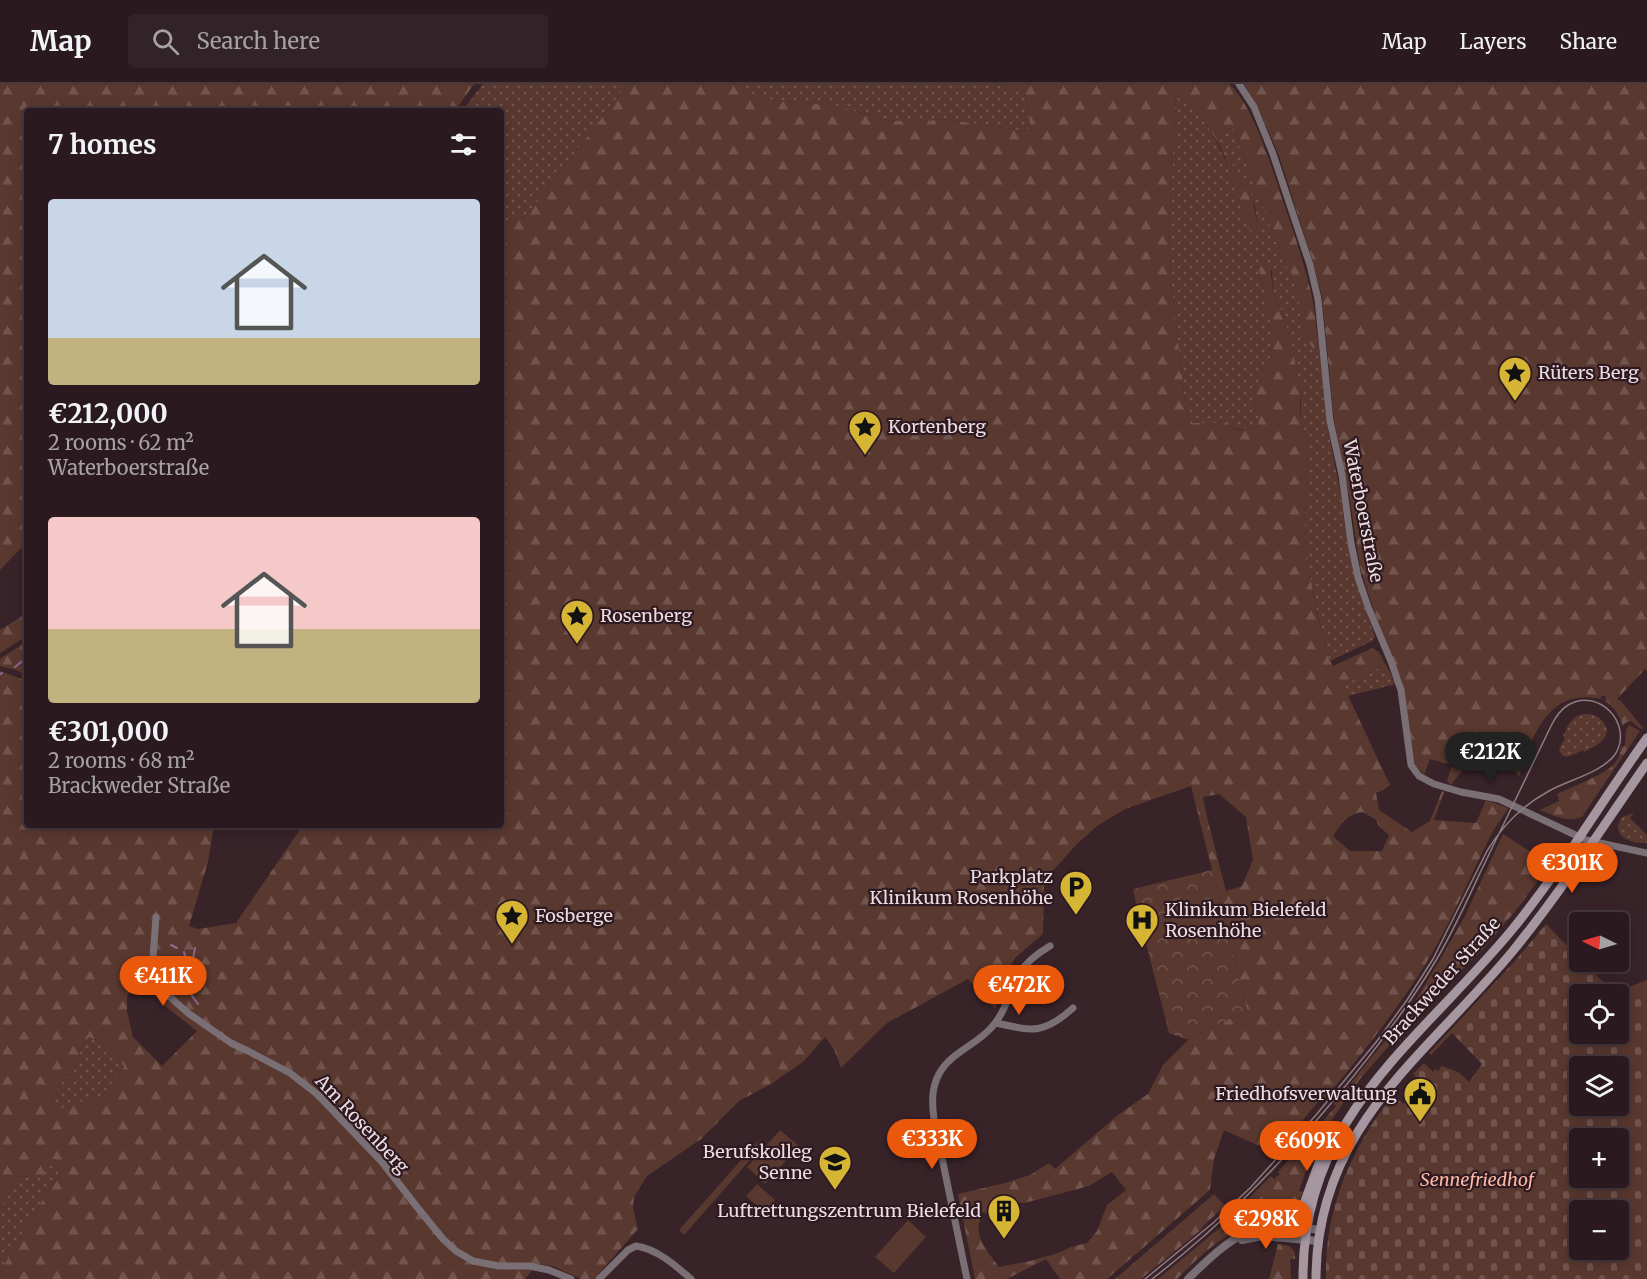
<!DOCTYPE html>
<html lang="en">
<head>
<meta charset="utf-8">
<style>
	:root { --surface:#2a1a1f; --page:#322328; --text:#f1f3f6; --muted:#a5a1a4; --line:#46383d; --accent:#ea580c }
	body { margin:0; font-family:Merriweather,serif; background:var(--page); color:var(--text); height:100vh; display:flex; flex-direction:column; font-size:22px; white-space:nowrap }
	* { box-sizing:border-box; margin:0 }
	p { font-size:20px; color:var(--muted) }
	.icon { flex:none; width:33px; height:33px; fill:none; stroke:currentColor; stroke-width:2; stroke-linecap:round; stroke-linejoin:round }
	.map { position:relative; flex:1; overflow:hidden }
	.panel { position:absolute; left:24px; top:24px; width:480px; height:720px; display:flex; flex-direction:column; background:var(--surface); border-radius:6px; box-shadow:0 3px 15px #0003,0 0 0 2px var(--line) }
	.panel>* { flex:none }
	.needle { width:39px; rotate:275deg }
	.tools { position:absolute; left:1569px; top:828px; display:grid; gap:12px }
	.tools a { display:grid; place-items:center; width:60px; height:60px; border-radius:6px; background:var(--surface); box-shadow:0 3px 15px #0003,0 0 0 2px var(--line); font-size:30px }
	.price { position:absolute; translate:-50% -51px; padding:0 14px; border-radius:21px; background:var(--accent); color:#fff; font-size:20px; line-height:39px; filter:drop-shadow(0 2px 3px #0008) }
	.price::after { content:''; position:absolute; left:50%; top:36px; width:18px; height:14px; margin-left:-9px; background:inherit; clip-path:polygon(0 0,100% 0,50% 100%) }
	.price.active { background:#222; color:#fff }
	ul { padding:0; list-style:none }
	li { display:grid; align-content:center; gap:12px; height:318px; padding:0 24px }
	li span { display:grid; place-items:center; height:186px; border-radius:6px; color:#555 }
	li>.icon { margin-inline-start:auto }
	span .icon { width:108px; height:108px; fill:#fffc; stroke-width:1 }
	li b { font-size:26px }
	h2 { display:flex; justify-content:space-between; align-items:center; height:72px; padding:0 24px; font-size:26px }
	header { display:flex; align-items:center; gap:36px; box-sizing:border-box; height:84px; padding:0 30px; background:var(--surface); border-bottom:2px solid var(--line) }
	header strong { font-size:28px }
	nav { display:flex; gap:33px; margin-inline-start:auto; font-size:21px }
	.search { width:420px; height:54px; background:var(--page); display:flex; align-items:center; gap:15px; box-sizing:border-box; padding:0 21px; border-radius:6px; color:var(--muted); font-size:22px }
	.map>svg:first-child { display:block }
	.grass { fill:url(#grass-dots) }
	.forest { fill:url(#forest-firs); fill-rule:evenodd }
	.cemetery { fill:url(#cemetery-stones); fill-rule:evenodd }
	.park { fill:url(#park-crowns) }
	.pitch { fill:#59382f }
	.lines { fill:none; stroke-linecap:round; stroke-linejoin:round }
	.stream { stroke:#8e6993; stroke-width:2 }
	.minor { stroke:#796f75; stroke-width:7 }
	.tertiary { stroke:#796f75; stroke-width:8 }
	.secondary { stroke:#a696a0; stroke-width:9 }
	.tram { stroke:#8e7c81; stroke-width:1.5 }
	.labels { text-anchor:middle; stroke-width:4.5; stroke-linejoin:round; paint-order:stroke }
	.poi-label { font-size:18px; fill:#ebdce0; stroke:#2e1920; text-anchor:start }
	.street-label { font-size:18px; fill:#ebdce0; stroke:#2e1920 }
	.park-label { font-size:18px; font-style:italic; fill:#feb9a5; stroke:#2e1920 }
</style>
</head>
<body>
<header>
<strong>Map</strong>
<div class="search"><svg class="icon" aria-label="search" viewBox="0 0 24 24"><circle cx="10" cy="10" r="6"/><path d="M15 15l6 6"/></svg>Search here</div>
<nav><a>Map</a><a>Layers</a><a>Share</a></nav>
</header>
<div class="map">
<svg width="1647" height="1195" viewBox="0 0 1647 1195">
	<defs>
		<pattern id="grass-dots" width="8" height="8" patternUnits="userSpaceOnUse" patternTransform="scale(1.5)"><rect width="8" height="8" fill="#59382f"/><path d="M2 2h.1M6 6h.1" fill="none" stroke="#71544d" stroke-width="1.8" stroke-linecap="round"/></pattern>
		<pattern id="forest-firs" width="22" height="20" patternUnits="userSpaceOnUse" patternTransform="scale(1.5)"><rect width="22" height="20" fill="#59382f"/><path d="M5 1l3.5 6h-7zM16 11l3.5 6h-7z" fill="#71544d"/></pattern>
		<pattern id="cemetery-stones" width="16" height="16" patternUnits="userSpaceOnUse" patternTransform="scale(1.5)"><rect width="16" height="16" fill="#59382f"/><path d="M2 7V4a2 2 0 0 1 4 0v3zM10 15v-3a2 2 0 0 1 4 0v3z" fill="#71544d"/></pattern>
		<pattern id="park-crowns" width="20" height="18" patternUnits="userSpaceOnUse" patternTransform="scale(1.5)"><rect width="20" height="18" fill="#59382f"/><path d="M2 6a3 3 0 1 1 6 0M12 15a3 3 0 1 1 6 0" fill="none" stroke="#71544d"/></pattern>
	</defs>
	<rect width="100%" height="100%" fill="#382329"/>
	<g class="grass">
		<path d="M483,0H628L525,133L501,137V27H462Z"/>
		<path d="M745,0H995L1023,6L1025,8L1030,41L1029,45L1024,47L942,35L921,38L887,36L833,21L785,18L755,13L748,9Z"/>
		<path d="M1176,12L1189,20L1201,32L1213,51L1258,143L1255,122L1237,87L1233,82L1229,71C1222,66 1220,61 1219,52L1226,44L1234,45L1237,49L1240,65L1249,84L1269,140L1277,156L1284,178L1291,189L1316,264L1319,262L1328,346L1341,412L1347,457L1361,513L1375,553L1372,557L1330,577L1317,529L1308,478L1305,444L1307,370L1306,352L1301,335V308L1291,257L1282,228L1273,208L1272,187L1258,181C1265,210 1277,244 1270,274C1267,289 1259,304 1253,318L1260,334L1257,342C1246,346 1235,348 1227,339H1190L1187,335L1171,196L1169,145Z"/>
		<path d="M1381,583L1396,600L1348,612L1343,601Z"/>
		<path d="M1584,630C1595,629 1603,634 1607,645C1606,659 1595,662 1584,668L1583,666C1574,670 1563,679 1559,665L1565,654L1563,652C1568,642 1571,632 1584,630Z"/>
		<path d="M1634,729L1630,734L1647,751V759C1631,760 1609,752 1622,733Z"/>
		<path d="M89,953C109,961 114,964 124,983L100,1015L84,1017L57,1028L50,1018L61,999L68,995L77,982L79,967Z"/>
		<path d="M47,1074L55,1075L60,1090L49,1105L0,1188V1126L17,1092L30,1093Z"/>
	</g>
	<g class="forest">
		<path d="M0,0H474L455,27H27V458L0,486Z"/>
		<path d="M628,0H745L748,9L755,13L785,18L833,21L887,36L921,38L942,35L1024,47L1029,45L1030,41L1025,8L1023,6L995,0H1229C1253,21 1271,81 1281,111C1292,143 1303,175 1311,208C1315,225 1316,244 1319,262L1313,264L1303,252L1297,210L1291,189L1284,178L1277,156L1269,140L1249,84L1240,65L1237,49L1233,45L1226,44L1219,52C1220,60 1222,66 1229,71L1233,82L1244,94L1252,112L1258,143L1257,146L1254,148L1250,147C1234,100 1222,39 1176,12L1169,145L1171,196L1187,335L1190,339H1227C1236,349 1246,346 1257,342L1260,334C1258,328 1254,322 1253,316C1251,302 1270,286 1271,269C1274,239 1265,210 1258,181L1261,176L1267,177L1270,180L1273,208L1282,228L1291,257L1301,308L1300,324L1301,335L1306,352L1307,370L1305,444L1308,478L1317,530L1330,577L1333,582L1372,564L1379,568L1396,600L1381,583L1343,601L1390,701L1382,707L1376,708L1379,726L1412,748L1430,737L1442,707L1444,708L1434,736L1476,739L1486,716L1508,724C1504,732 1498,739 1493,747C1473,786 1456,827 1434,866C1403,919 1365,966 1326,1014L1323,1012L1275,1069L1224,1046L1214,1075L1210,1106L1107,1195H1060L1046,1175L1007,1195H975L958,1110L1005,1099L1030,1091L1049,1079L1055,1085L1118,1031L1148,1010L1163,981L1189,955L1247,926L1191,702L1125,725L1097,742L1077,760L1048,792L1044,803L1043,850L1016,873L1006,888V899L995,925L968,895L887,939L841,984L834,965L825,953L803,978L771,1000L739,1017L701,1055L647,1092L634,1113L633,1124L638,1145L594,1195H581L553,1182L537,1180L526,1194V1195H0V1188L49,1105L60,1090L55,1075H47L44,1091L30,1093L17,1092L0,1126V587L27,597V741H214L208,778L189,842L198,845L236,839L303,741H501V137L525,133ZM1219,710L1246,733L1253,776L1242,802L1226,807L1207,733L1203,713ZM1363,728L1376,736L1379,742L1389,751L1382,767H1350L1333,752C1341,740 1347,730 1363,728ZM147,876L153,899L164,921L197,947L162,982L133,953L127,927V913ZM89,953C109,961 114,964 124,983L100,1015C85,1017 68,1017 57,1028L50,1018L61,999L68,995L77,982L79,967ZM1112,1088L1126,1106L1107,1121L1097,1147L1087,1159L1071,1163L1058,1169L1030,1177L999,1183C984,1163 973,1153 982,1128L997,1132L1001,1117L1024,1119L1055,1111L1089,1102Z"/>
		<path d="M1244,0H1647V587L1645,585L1617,615L1621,617L1643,644L1641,645L1631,637L1625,639L1623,642C1619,632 1615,623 1605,617L1606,613L1602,611L1600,615C1548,603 1531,654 1519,693L1497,658L1462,687L1451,701L1447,697L1452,681L1430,675L1424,691L1415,680L1412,668L1405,610L1402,597L1375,531L1360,483L1350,416L1334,336L1322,213L1312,175L1279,72L1259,25Z"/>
		<path d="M27,529V552L0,569V546Z"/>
		<path d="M27,557V592L16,586L0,582V575Z"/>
		<path d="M1629,641L1640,647L1582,733C1567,739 1553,731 1540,726L1559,717L1557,710C1571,703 1604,691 1614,680C1619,675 1620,669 1621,663L1625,662L1626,646Z"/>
		<path d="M1503,750L1550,780L1517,825L1483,865L1411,937L1360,995L1321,1051L1310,1075L1299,1107L1303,1108L1296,1123L1294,1124L1293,1123C1278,1131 1260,1136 1244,1143C1218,1154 1197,1175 1177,1195H1158L1223,1141L1271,1092L1274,1095L1280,1090L1278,1088L1336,1022L1334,1020L1388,953L1412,922L1438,879L1465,832Z"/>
		<path d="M1214,1110L1225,1122L1202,1143V1145L1141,1195H1115Z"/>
		<path d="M1278,1160L1290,1162L1295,1169V1175H1290L1291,1195H1269Z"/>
	</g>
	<path class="cemetery" d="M1546,840L1579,874L1580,878H1583L1614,909L1647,896V1195H1326C1324,1126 1351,1064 1393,1011L1403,1020L1422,1000L1413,990L1424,979L1433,988L1435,985L1438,987L1442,982L1458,988L1469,998L1482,980L1452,949L1431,971L1429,969L1514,878ZM1580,910H1618V950H1580ZM1580,982H1618V1022H1580ZM1580,1054H1618V1094H1580ZM1580,1126H1618V1166H1580Z"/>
	<path class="park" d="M1212,786L1247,926L1189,955H1186L1169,949L1136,820L1133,805Z"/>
	<g class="pitch">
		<path d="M780,1046L799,1062L765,1100L747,1083Z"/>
		<path d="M759,1056L764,1060L684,1151L679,1146Z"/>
		<path d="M757,1100L775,1116L764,1128L746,1112Z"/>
		<path d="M908,1136L926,1153L894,1189L875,1173Z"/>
	</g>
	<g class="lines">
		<g class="stream">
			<path d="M15,583L27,573"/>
			<path d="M0,590L2,589"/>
			<path d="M171,861L177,864"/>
			<path d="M184,868L189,886L192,912L198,920"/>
			<path d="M190,890L195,864"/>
		</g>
		<g class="minor">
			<path d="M1239,0L1254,23L1273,70L1310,181L1318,215L1330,337L1342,391L1351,459L1358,493L1368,523L1392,580L1401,606L1411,681L1419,692L1434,700L1461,708L1499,715L1586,756L1647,769"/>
			<path d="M156,833L153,873L159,893L170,913L188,929L231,959L248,967L290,989L317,1010L382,1078L417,1123L443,1155L456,1167L473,1177L499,1182H529L549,1186L571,1195"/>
			<path d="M996,939C1032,947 1043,951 1073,924"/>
			<path d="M599,1195L628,1166L636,1162C657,1165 675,1181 691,1195"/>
			<path d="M967,1195L934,1035C932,1020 931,1005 939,990C950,969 976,961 991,944C1006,928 1009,908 1019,890C1026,878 1038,869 1050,862"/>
		</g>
		<g class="tertiary">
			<path d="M1242,1156L1263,1152L1318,1157"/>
			<path d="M1188,1195C1208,1175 1240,1144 1269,1141C1285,1140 1304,1144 1320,1146"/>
		</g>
		<g class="secondary">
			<path d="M1271,1141L1287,1135L1299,1128L1305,1117L1324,1065L1333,1055"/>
			<path d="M1303,1195C1302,1032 1418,959 1511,847C1561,786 1601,718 1647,654"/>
			<path d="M1316,1195C1316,1043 1425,973 1512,868C1561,808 1603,742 1647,679"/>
		</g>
		<path class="tram" d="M1145,1195L1213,1139L1250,1104L1316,1031L1377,957L1407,916L1433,875L1487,767C1502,742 1523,721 1549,707C1568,696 1604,688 1616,669C1633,639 1598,603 1568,621C1560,626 1555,634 1551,642C1527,691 1504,740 1480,789C1466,819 1452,850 1435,878C1405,928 1370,973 1333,1017C1277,1084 1221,1142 1152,1195"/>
	</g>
	<defs>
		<g id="sight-pin" transform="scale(1.725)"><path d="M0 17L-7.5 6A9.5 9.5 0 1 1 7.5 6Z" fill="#d6b534" stroke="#2e1920"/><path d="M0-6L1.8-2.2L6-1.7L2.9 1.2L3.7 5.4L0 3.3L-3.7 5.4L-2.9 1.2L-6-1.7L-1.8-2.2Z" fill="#111"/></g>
		<g id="parking-pin" transform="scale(1.725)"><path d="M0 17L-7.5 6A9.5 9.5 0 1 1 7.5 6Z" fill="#d6b534" stroke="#2e1920"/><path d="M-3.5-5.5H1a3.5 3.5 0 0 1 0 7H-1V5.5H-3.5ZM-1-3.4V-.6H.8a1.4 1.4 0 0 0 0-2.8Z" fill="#111"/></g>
		<g id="hospital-pin" transform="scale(1.725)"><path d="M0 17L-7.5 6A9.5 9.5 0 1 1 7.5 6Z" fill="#d6b534" stroke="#2e1920"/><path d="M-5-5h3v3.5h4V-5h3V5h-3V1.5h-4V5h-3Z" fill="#111"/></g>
		<g id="civic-pin" transform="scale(1.725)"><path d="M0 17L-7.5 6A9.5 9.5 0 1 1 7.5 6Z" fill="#d6b534" stroke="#2e1920"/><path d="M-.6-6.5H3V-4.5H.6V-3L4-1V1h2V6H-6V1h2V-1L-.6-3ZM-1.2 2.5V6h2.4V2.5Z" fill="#111"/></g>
		<g id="university-pin" transform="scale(1.725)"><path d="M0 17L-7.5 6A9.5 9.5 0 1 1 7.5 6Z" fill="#d6b534" stroke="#2e1920"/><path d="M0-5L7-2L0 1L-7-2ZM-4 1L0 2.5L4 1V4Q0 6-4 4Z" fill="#111"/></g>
		<g id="building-pin" transform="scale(1.725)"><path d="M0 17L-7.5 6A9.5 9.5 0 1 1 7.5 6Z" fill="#d6b534" stroke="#2e1920"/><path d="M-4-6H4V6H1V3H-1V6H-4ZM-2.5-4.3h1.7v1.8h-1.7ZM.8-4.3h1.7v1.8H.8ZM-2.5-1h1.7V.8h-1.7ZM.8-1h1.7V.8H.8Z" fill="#111"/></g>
	</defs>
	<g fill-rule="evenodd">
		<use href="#sight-pin" x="1515" y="289"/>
		<use href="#sight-pin" x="865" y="343"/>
		<use href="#sight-pin" x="577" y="532"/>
		<use href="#parking-pin" x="1076" y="803"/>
		<use href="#sight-pin" x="512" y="832"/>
		<use href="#hospital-pin" x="1142" y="836"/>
		<use href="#civic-pin" x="1420" y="1010"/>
		<use href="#university-pin" x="835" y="1078"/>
		<use href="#building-pin" x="1004" y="1127"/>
	</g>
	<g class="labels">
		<g class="poi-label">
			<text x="1538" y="295">Rüters Berg</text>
			<text x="888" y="349">Kortenberg</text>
			<text x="600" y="538">Rosenberg</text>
			<text x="1053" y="799" text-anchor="end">Parkplatz<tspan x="1053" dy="21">Klinikum Rosenhöhe</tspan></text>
			<text x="1165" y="832">Klinikum Bielefeld<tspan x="1165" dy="21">Rosenhöhe</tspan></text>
			<text x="535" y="838">Fosberge</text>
			<text x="1397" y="1016" text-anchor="end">Friedhofsverwaltung</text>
			<text x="812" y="1074" text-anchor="end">Berufskolleg<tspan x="812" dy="21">Senne</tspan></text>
			<text x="981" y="1133" text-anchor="end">Luftrettungszentrum Bielefeld</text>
		</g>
		<g class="street-label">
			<text transform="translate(1363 427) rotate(79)" y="6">Waterboerstraße</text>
			<text transform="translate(1442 897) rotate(-48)" y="6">Brackweder Straße</text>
			<text transform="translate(362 1040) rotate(47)" y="6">Am Rosenberg</text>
		</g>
		<g class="park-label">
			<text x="1477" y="1102">Sennefriedhof</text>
		</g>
	</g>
</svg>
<div class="tools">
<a><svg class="needle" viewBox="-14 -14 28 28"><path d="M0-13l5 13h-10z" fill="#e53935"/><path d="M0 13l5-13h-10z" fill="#a5a1a4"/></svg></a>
<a><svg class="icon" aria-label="locate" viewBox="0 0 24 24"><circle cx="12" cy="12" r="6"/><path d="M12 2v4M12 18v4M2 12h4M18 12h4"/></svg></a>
<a><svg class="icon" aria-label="layers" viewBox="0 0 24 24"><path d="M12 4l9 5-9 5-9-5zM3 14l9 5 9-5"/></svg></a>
<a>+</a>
<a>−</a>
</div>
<b class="price active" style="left:1490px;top:699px">€212K</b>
<b class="price" style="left:1572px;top:810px">€301K</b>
<b class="price" style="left:163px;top:923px">€411K</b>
<b class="price" style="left:1019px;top:932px">€472K</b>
<b class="price" style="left:932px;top:1086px">€333K</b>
<b class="price" style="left:1307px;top:1088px">€609K</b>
<b class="price" style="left:1266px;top:1166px">€298K</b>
<section class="panel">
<h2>7 homes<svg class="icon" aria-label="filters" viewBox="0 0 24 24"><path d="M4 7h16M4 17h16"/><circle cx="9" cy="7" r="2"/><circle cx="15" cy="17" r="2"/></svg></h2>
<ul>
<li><span style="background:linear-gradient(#c9d6e8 75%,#c2b280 0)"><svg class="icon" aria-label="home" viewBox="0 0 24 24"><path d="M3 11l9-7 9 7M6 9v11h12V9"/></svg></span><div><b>€212,000</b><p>2 rooms · 62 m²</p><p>Waterboerstraße</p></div></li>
<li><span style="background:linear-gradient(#f6c9c9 60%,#c2b280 0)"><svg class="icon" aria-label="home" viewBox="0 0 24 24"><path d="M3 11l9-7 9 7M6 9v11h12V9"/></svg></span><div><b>€301,000</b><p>2 rooms · 68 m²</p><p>Brackweder Straße</p></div></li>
</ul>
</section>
</div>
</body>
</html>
